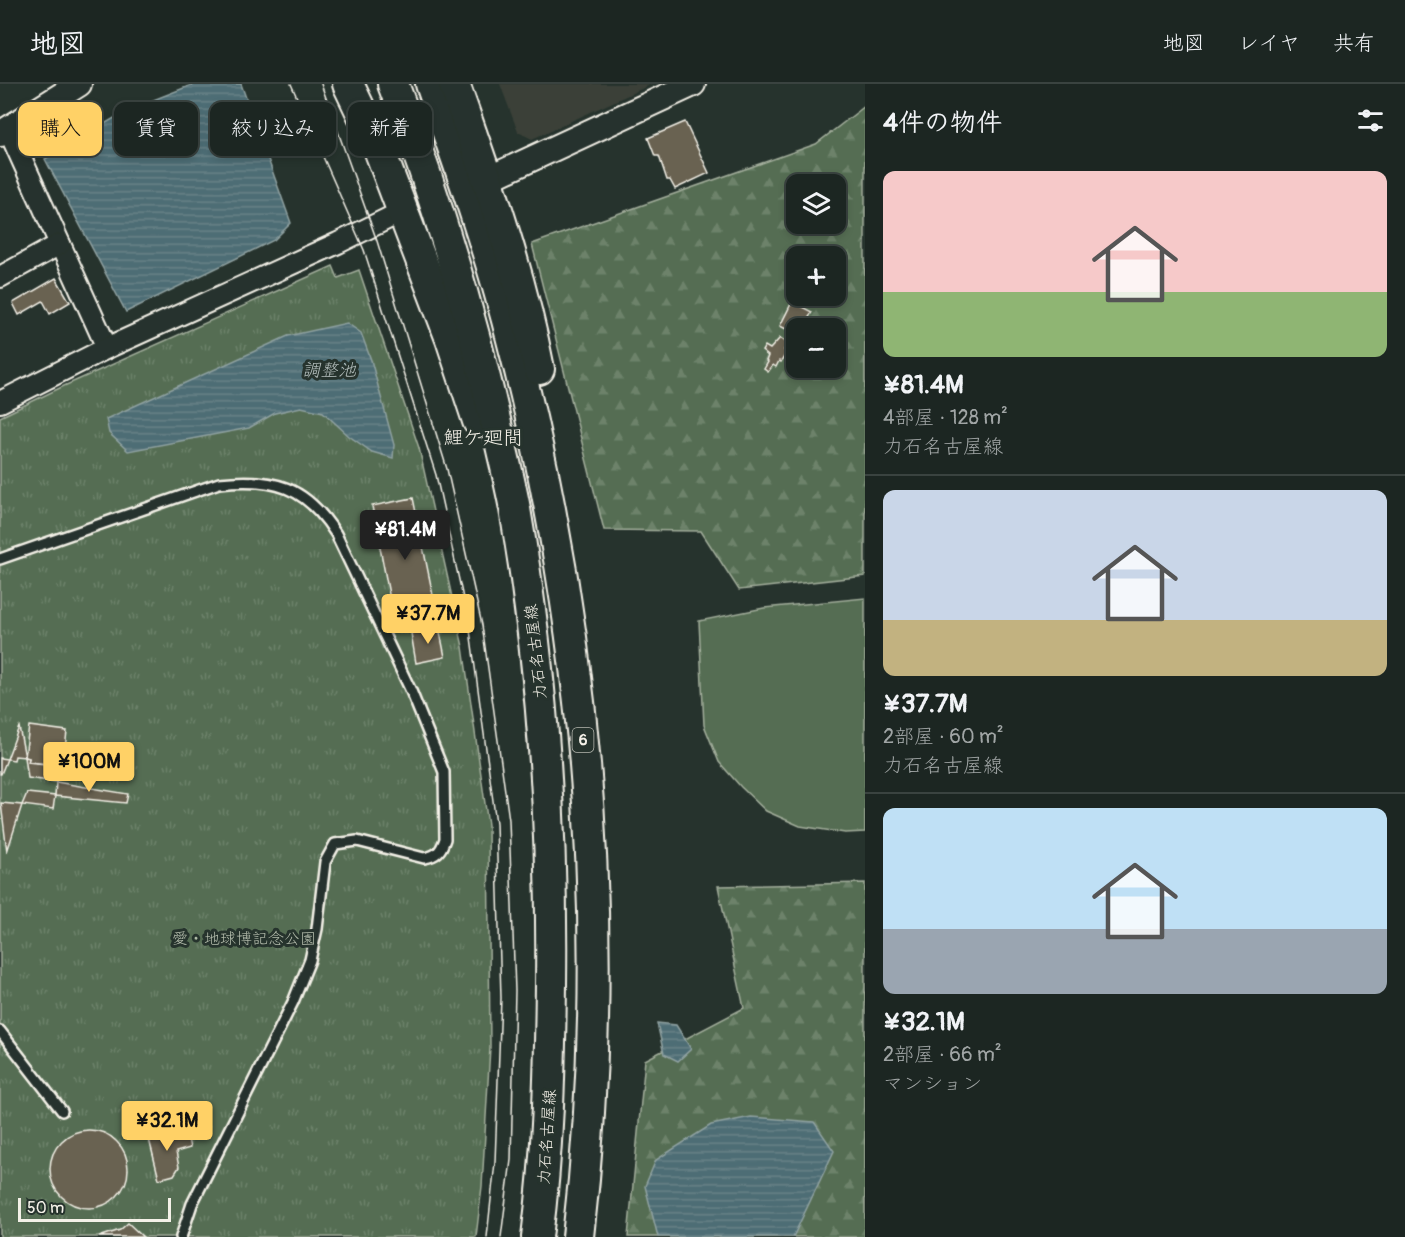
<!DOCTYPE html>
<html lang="ja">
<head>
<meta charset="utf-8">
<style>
	:root { --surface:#1c2622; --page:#252e2a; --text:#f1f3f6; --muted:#a0a5a5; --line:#3a4340; --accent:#ffd166 }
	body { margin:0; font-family:Pangolin,"Klee One",sans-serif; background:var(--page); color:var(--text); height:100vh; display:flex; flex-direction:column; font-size:22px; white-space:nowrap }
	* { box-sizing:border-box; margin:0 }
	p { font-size:20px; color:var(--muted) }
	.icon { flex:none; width:33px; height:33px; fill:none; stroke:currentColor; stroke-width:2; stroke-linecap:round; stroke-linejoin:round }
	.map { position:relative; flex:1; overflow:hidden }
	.side { display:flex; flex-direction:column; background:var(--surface); width:540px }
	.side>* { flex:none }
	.guide { position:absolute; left:18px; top:18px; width:570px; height:54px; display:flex; gap:12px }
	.controls { position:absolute; left:786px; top:90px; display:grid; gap:12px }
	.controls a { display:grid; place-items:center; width:60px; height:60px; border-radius:12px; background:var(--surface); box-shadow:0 3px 9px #0003,0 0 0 2px var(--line); font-size:30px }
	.scale { position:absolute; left:18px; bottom:15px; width:153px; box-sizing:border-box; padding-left:6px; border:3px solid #f4f1e8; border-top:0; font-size:16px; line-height:21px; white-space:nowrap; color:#f4f1e8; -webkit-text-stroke:4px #26332d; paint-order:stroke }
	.price { position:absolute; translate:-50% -51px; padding:0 14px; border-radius:6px; background:var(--accent); color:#111; font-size:20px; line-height:39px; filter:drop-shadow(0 2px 3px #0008) }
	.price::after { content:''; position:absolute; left:50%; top:36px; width:18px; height:14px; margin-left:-9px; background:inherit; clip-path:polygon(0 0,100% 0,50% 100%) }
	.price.active { background:#222; color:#fff }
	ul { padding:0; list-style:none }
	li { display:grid; align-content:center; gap:12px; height:318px; padding:0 18px }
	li+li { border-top:2px solid var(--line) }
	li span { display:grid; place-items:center; height:186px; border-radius:12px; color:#555 }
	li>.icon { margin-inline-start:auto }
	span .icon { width:108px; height:108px; fill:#fffc; stroke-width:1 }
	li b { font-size:26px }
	h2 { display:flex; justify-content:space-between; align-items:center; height:72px; padding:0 18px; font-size:26px }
	.chip { padding:0 21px; border-radius:12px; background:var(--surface); box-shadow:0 3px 9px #0003,0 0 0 2px var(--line); font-size:21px; line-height:54px }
	.chip.active { background:var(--accent); color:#111 }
	header { display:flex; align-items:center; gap:36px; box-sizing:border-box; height:84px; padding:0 30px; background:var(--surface); border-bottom:2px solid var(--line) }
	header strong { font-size:28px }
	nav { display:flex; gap:33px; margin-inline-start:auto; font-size:21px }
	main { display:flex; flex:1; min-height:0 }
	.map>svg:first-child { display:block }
	.built { fill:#3a4138 }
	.grass { fill:#546d52; stroke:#a4af9d; stroke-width:1.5 }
	.forest { fill:url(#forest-firs); stroke:#a4af9d; stroke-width:1.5; fill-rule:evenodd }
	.park { fill:url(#park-tufts); stroke:#a4af9d; stroke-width:1.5 }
	.water { fill:url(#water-rules); stroke:#90a2a2; stroke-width:1.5 }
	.building { fill:#696251; stroke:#f4f1e8; stroke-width:1.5 }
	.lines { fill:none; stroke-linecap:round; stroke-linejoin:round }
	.service-casing { stroke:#f4f1e8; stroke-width:14 }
	.minor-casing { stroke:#f4f1e8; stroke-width:24 }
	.tertiary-casing { stroke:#f4f1e8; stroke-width:28 }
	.primary-casing { stroke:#f4f1e8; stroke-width:34 }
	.service { stroke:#26332d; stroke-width:9 }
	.minor { stroke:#26332d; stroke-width:20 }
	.tertiary { stroke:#26332d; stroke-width:24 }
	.primary { stroke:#26332d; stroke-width:30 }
	.tram { stroke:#f4f1e8; stroke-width:1.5 }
	.labels { text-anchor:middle; stroke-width:6; stroke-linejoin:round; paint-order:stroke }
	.shield { fill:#26332d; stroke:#b6b8b0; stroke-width:1.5 }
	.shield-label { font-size:15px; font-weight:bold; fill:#f4f1e8 }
	.street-label { font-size:16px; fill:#f4f1e8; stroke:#26332d }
	.park-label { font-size:16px; fill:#b4bcac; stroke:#26332d }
	.water-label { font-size:18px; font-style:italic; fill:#b2bcba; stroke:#26332d }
	.quarter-label { font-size:20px; fill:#f4f1e8; stroke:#26332d }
</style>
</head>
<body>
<header>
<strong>地図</strong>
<nav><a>地図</a><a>レイヤ</a><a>共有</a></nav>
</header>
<main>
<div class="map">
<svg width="865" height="1153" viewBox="0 0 865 1153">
	<defs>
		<pattern id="forest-firs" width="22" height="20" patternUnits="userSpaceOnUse" patternTransform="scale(1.5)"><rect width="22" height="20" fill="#546d52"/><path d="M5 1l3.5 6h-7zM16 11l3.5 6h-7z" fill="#6d826b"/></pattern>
		<pattern id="park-tufts" width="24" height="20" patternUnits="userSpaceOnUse" patternTransform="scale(1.5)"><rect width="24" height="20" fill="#546d52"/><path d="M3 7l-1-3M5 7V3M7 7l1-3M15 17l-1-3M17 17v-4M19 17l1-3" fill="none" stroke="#6d826b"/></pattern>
		<pattern id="water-rules" width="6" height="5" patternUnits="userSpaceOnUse" patternTransform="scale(1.5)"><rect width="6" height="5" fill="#4e6d74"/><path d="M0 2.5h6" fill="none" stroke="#688288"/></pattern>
	</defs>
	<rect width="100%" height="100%" fill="#26332d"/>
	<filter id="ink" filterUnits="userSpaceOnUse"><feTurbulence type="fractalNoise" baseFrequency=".0167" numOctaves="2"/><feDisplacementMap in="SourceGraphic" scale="12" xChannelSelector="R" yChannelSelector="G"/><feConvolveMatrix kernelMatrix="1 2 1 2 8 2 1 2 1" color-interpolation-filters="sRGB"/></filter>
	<g filter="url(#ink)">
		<path class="built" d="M500,0H652L532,55L518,48Z"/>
		<path class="grass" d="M865,514V748L845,749L800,742L766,727L741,703L719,678L704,641L699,537L764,524Z"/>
		<g class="forest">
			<path d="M865,22V492L739,506L701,447L604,446L532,160L816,60ZM796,100H836V140H796ZM796,172H836V212H796ZM796,244H836V284H796Z"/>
			<path d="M865,799V1153H628L645,976L744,924L718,802Z"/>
		</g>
		<path class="park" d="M333,182L338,194L359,186L419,364L463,563L488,741L490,963L482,1102L476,1153H0V333L64,302Z"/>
		<g class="water">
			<path d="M194,0H241L291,139L274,156L126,228L45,75L128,26Z"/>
			<path d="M347,239L361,249L371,276L394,361L393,374L372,368L349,352L323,328L301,323L275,329L249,344L128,367L109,349L106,335L288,252Z"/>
			<path d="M657,939L676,941L691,965L678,977L664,970Z"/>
			<path d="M751,1033L814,1038L834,1067L793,1153H658L645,1102L656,1076L711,1041Z"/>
		</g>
		<g class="building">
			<path d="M685,38L709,89L675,105L670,96H667L659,72H655L648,54Z"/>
			<path d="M56,194L70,218L50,230L43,217L19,231L13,219Z"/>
			<path d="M792,218L812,228L803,244H796V250L780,242Z"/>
			<path d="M780,254L788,259L784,266L787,268L781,278L779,277L776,283L773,281L768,288L764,285L768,278L766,277L768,272L762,267L765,262L770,265Z"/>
			<path d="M413,414L438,536L409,542L406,523L392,526L372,422Z"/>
			<path d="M439,543L445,573L416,579L411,549Z"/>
			<path d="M29,642L67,647L64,674H67L65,685L58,687L45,686L46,680L28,678L29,674L25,673Z"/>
			<path d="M19,643L25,673L15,672L14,676L7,675Z"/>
			<path d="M25,673L29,674L28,678L46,680L45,686L58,687L56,698L28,694Z"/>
			<path d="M0,674L7,675L1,690H0Z"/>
			<path d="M56,698L128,710L126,719L55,712Z"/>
			<path d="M27,709L55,712L53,725L22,721Z"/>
			<path d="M1,719L22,721L7,768Z"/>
			<circle cx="89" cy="1085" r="39"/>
			<path d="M163,1047L172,1052L187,1050L190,1064L176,1068L179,1083L174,1091L159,1095L148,1051Z"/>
			<path d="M128,1139L143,1153H99L120,1146Z"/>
		</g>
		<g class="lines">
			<g class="service-casing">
				<g id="service">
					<path d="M0,475L219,399C273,393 306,402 336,450L411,607L444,688L445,755C441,767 437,772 424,774L357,757L335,760L325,778L317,845L310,876L293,918L192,1120L181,1153"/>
					<path d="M0,947L62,1027"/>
				</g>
			</g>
			<g class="minor-casing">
				<g id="minor">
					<path d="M8,45L107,264"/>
					<path d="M0,193L60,160"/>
					<path d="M0,318L107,264L338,159L403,127"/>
				</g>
			</g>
			<g class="tertiary-casing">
				<g id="tertiary">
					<path d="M0,50L79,0"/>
					<path d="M488,95L693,0"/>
				</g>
			</g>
			<g class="primary-casing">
				<g id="primary">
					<path d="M348,0L379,65L451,255L478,337"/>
					<path d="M393,0C436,112 470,227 497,344C503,371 510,398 515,425C542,582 553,741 551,900C550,985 548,1069 537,1153"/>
					<path d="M431,0C458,78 486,156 507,236C587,537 614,843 578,1153"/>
					<path d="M454,0C487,93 520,187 539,285"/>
				</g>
			</g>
			<use href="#service" class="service"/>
			<use href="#minor" class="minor"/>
			<use href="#tertiary" class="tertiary"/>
			<use href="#primary" class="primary"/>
			<g class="tram">
				<path d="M291,0L364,166L436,391L470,546L496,739L501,914L495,1078L487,1153"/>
				<path d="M321,0L377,157L447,385L482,541L509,736L515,907L511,1076L501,1153"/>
			</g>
		</g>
	</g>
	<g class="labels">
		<rect class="shield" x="572.5" y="644" width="21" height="24" rx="4.5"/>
		<g class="shield-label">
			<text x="583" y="661">6</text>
		</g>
		<g class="street-label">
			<text transform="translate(535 568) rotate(-96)" y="6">力石名古屋線</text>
			<text transform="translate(546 1053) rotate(-86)" y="6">力石名古屋線</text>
		</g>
		<g class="park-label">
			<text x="244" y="860">愛・地球博記念公園</text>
		</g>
		<g class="water-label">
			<text x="329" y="292">調整池</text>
		</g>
		<g class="quarter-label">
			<text x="483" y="360">鯉ケ廻間</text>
		</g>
	</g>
</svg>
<div class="controls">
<a><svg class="icon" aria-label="layers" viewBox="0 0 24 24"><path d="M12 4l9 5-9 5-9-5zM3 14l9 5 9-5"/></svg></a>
<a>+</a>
<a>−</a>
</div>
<div class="scale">50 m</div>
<b class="price active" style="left:405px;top:477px">¥81.4M</b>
<b class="price" style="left:428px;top:561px">¥37.7M</b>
<b class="price" style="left:89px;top:709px">¥100M</b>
<b class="price" style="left:167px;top:1068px">¥32.1M</b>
<div class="guide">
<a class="chip active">購入</a>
<a class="chip">賃貸</a>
<a class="chip">絞り込み</a>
<a class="chip">新着</a>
</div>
</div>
<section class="side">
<h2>4件の物件<svg class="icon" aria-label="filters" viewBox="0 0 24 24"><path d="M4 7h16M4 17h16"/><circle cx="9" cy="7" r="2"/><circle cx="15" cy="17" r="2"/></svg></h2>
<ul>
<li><span style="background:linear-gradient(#f6c9c9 65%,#8fb573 0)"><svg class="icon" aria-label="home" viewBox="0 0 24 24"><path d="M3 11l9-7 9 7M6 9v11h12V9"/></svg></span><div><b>¥81.4M</b><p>4部屋 · 128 m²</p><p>力石名古屋線</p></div></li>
<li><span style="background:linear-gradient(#c9d6e8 70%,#c2b280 0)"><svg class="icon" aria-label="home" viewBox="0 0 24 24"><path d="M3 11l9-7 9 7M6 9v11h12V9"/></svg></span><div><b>¥37.7M</b><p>2部屋 · 60 m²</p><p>力石名古屋線</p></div></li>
<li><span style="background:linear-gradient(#bfe0f5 65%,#9aa5b1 0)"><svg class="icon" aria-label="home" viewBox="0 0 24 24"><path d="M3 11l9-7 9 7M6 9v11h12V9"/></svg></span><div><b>¥32.1M</b><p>2部屋 · 66 m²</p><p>マンション</p></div></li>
</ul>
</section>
</main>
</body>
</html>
